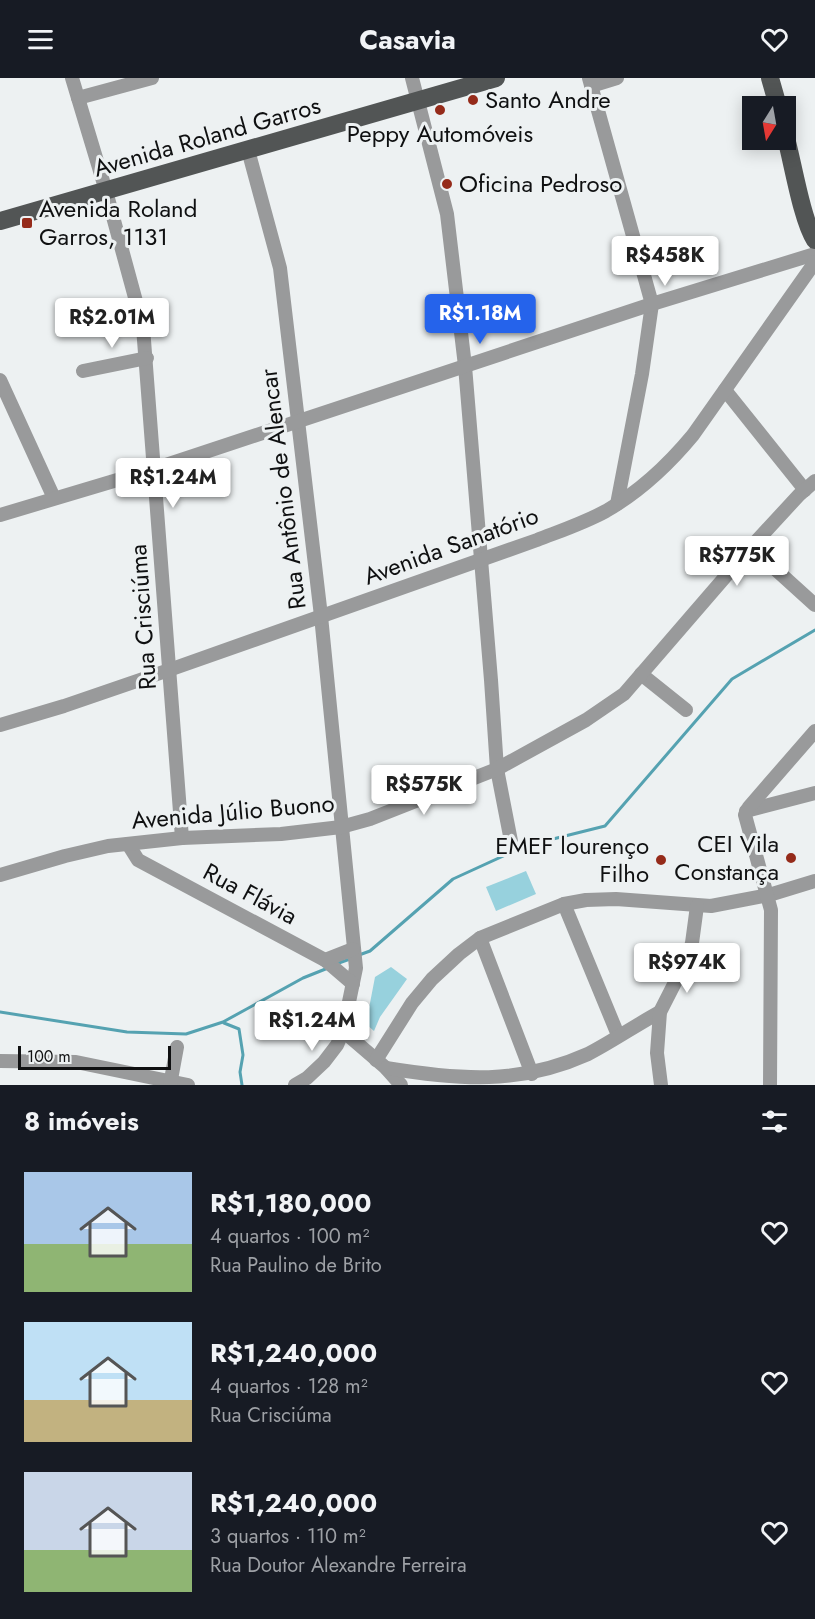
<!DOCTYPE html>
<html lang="pt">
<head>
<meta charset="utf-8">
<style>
	:root { --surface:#171b24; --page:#20242c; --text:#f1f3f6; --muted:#9ea1a6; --accent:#2563eb }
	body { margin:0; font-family:Jost,sans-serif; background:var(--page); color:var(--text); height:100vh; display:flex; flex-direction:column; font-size:22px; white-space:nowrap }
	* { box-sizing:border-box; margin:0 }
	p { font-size:20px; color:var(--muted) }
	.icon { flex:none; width:33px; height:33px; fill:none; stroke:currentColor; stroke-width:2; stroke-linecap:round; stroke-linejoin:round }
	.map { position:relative; height:1007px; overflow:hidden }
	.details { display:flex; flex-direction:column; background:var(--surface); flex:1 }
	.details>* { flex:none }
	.needle { width:39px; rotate:191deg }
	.tools { position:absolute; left:742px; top:18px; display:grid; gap:12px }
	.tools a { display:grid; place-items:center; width:54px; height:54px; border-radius:0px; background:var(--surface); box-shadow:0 3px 15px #0003; font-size:30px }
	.scale { position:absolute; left:18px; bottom:15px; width:153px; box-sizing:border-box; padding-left:6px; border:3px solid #0f1011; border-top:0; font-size:16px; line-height:21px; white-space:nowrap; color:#0f1011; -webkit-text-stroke:4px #edf1f2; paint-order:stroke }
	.price { position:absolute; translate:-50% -51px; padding:0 14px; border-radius:6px; background:#fff; color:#222; font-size:20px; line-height:39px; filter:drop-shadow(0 2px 3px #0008) }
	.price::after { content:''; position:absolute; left:50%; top:36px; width:18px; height:14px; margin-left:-9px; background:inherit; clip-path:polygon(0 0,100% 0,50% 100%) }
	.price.selected { background:var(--accent); color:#fff }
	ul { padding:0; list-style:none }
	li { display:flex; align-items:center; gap:18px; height:150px; padding:0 24px }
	li span { display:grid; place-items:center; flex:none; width:168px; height:120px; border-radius:0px; color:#555 }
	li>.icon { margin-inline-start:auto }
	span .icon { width:72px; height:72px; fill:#fffc; stroke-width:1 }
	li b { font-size:26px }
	h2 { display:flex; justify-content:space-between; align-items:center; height:72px; padding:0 24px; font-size:26px }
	header { display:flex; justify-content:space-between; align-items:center; height:78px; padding:0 24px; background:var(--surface); font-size:27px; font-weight:700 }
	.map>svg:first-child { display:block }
	.green { fill:#97d1dd }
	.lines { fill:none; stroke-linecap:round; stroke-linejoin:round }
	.stream { stroke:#55a2b1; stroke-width:3 }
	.minor { stroke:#999a9b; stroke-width:14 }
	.major { stroke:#525555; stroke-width:18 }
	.poi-dot { fill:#952b1a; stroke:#edf1f2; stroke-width:2 }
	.labels { text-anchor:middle; stroke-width:6; stroke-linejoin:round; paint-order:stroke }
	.poi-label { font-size:24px; fill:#0f1011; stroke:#edf1f2; text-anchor:start }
	.street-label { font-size:24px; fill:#0f1011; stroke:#edf1f2 }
</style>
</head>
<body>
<header><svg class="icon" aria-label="menu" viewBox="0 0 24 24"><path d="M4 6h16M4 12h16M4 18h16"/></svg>Casavia<svg class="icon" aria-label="heart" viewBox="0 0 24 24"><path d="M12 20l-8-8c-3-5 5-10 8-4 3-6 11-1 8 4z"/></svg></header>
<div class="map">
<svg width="815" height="1007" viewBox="0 0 815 1007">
	<rect width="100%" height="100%" fill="#edf1f2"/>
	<g class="green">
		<path d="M526,793L536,816L496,833L486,809Z"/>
		<path d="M391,889L407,901L380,939L374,953L366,946L375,899Z"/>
	</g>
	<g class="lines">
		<g class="stream">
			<path d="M359,877L370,873L453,801L525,768L605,748L732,601L815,552"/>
			<path d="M336,886L350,881"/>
			<path d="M0,934L127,954L186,956L223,944L303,900L328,890"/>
			<path d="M224,945L239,951L243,977L240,994L242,1007"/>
		</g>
		<g class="minor">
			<path d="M72,0L106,113L143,249L182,760"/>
			<path d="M412,0L447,136L465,288L491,602L497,691L511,763"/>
			<path d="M589,0L652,226L642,296L617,426"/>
			<path d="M591,8L617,0"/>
			<path d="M78,20L152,0"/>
			<path d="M248,72L280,190L321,538L356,890L343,953L337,967L324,984L307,1000L295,1007"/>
			<path d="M83,293L147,280"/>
			<path d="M0,302L54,420"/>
			<path d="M725,312L805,412"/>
			<path d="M0,437L154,391L652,226L815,176"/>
			<path d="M751,469L815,527"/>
			<path d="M641,596L686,632"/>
			<path d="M0,647L64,628L169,592L537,462C560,453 584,445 606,433C639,414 669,386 693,357L815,184"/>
			<path d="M746,733L815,715"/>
			<path d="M128,766L138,782L325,882L353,906"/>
			<path d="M0,797L65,778L108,768L182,760L281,756L341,749L370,741L497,691L586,642L624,616L751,469L799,417L815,403"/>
			<path d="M564,826L618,957"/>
			<path d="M480,860L532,996"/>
			<path d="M325,882L353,871"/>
			<path d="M343,953L386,990L401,1007"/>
			<path d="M376,982L412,925L432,901L459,876L480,860L564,826L586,822L616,821L711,828L769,817L815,803"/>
			<path d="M0,983L76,984L188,1007"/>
			<path d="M386,990C460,1002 519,1007 588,976C613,963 636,947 660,934"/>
			<path d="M170,1007L177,969"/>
			<path d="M661,1007L657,975L660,934L688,879L692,865L697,828"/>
			<path d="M770,1007L771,832L745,737L749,729L815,653"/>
		</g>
		<g class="major">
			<path d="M770,0L778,28"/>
			<path d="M786,60C793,86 802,142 815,162"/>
			<path d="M0,143L496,0"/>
		</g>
	</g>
	<g class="poi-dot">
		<circle cx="473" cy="22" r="6"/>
		<circle cx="440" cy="32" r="6"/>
		<circle cx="447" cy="106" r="6"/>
		<rect x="21" y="139" width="12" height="12" rx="3"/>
		<circle cx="791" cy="780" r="6"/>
		<circle cx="661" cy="782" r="6"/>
	</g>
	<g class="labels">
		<g class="poi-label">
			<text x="485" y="30">Santo Andre</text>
			<text x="440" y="64" text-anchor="middle">Peppy Automóveis</text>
			<text x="459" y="114">Oficina Pedroso</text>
			<text x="39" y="139">Avenida Roland<tspan x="39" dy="28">Garros, 1131</tspan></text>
			<text x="779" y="774" text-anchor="end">CEI Vila<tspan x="779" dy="28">Constança</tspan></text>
			<text x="649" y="776" text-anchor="end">EMEF lourenço<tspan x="649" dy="28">Filho</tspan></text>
		</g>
		<g class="street-label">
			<text transform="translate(207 59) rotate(-16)" y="8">Avenida Roland Garros</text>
			<text transform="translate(283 411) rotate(-97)" y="8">Rua Antônio de Alencar</text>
			<text transform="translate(451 468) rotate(-20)" y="8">Avenida Sanatório</text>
			<text transform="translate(143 539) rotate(-94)" y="8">Rua Crisciúma</text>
			<text transform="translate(233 734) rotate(-5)" y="8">Avenida Júlio Buono</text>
			<text transform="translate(250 816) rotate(28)" y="8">Rua Flávia</text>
		</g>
	</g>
</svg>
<div class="tools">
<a><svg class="needle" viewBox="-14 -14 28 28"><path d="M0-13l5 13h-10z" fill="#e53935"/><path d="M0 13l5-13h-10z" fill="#9ea1a6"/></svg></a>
</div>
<div class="scale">100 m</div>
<b class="price" style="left:665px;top:209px">R$458K</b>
<b class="price selected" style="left:480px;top:267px">R$1.18M</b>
<b class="price" style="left:112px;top:271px">R$2.01M</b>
<b class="price" style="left:173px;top:431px">R$1.24M</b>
<b class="price" style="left:737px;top:509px">R$775K</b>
<b class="price" style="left:424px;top:738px">R$575K</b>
<b class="price" style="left:687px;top:916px">R$974K</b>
<b class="price" style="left:312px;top:974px">R$1.24M</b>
</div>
<section class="details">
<h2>8 imóveis<svg class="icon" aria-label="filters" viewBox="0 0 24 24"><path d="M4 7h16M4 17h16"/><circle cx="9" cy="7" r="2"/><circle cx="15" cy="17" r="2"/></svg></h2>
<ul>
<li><span style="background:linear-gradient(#a9c7e8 60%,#8fb573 0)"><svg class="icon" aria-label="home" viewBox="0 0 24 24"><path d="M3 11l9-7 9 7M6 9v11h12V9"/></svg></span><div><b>R$1,180,000</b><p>4 quartos · 100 m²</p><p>Rua Paulino de Brito</p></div><svg class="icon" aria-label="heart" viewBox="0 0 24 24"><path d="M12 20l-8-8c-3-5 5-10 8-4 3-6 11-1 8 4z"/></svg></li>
<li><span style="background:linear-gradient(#bfe0f5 65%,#c2b280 0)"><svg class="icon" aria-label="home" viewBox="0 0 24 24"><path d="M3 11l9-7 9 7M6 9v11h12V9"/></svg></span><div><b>R$1,240,000</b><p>4 quartos · 128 m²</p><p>Rua Crisciúma</p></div><svg class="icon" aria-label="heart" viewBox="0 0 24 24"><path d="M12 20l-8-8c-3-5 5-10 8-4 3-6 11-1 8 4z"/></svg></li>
<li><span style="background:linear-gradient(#c9d6e8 65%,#8fb573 0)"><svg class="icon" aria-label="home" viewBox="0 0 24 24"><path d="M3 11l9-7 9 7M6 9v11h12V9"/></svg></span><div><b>R$1,240,000</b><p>3 quartos · 110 m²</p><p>Rua Doutor Alexandre Ferreira</p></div><svg class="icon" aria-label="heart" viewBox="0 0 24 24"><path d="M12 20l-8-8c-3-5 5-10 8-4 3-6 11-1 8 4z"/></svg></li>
</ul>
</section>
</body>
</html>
